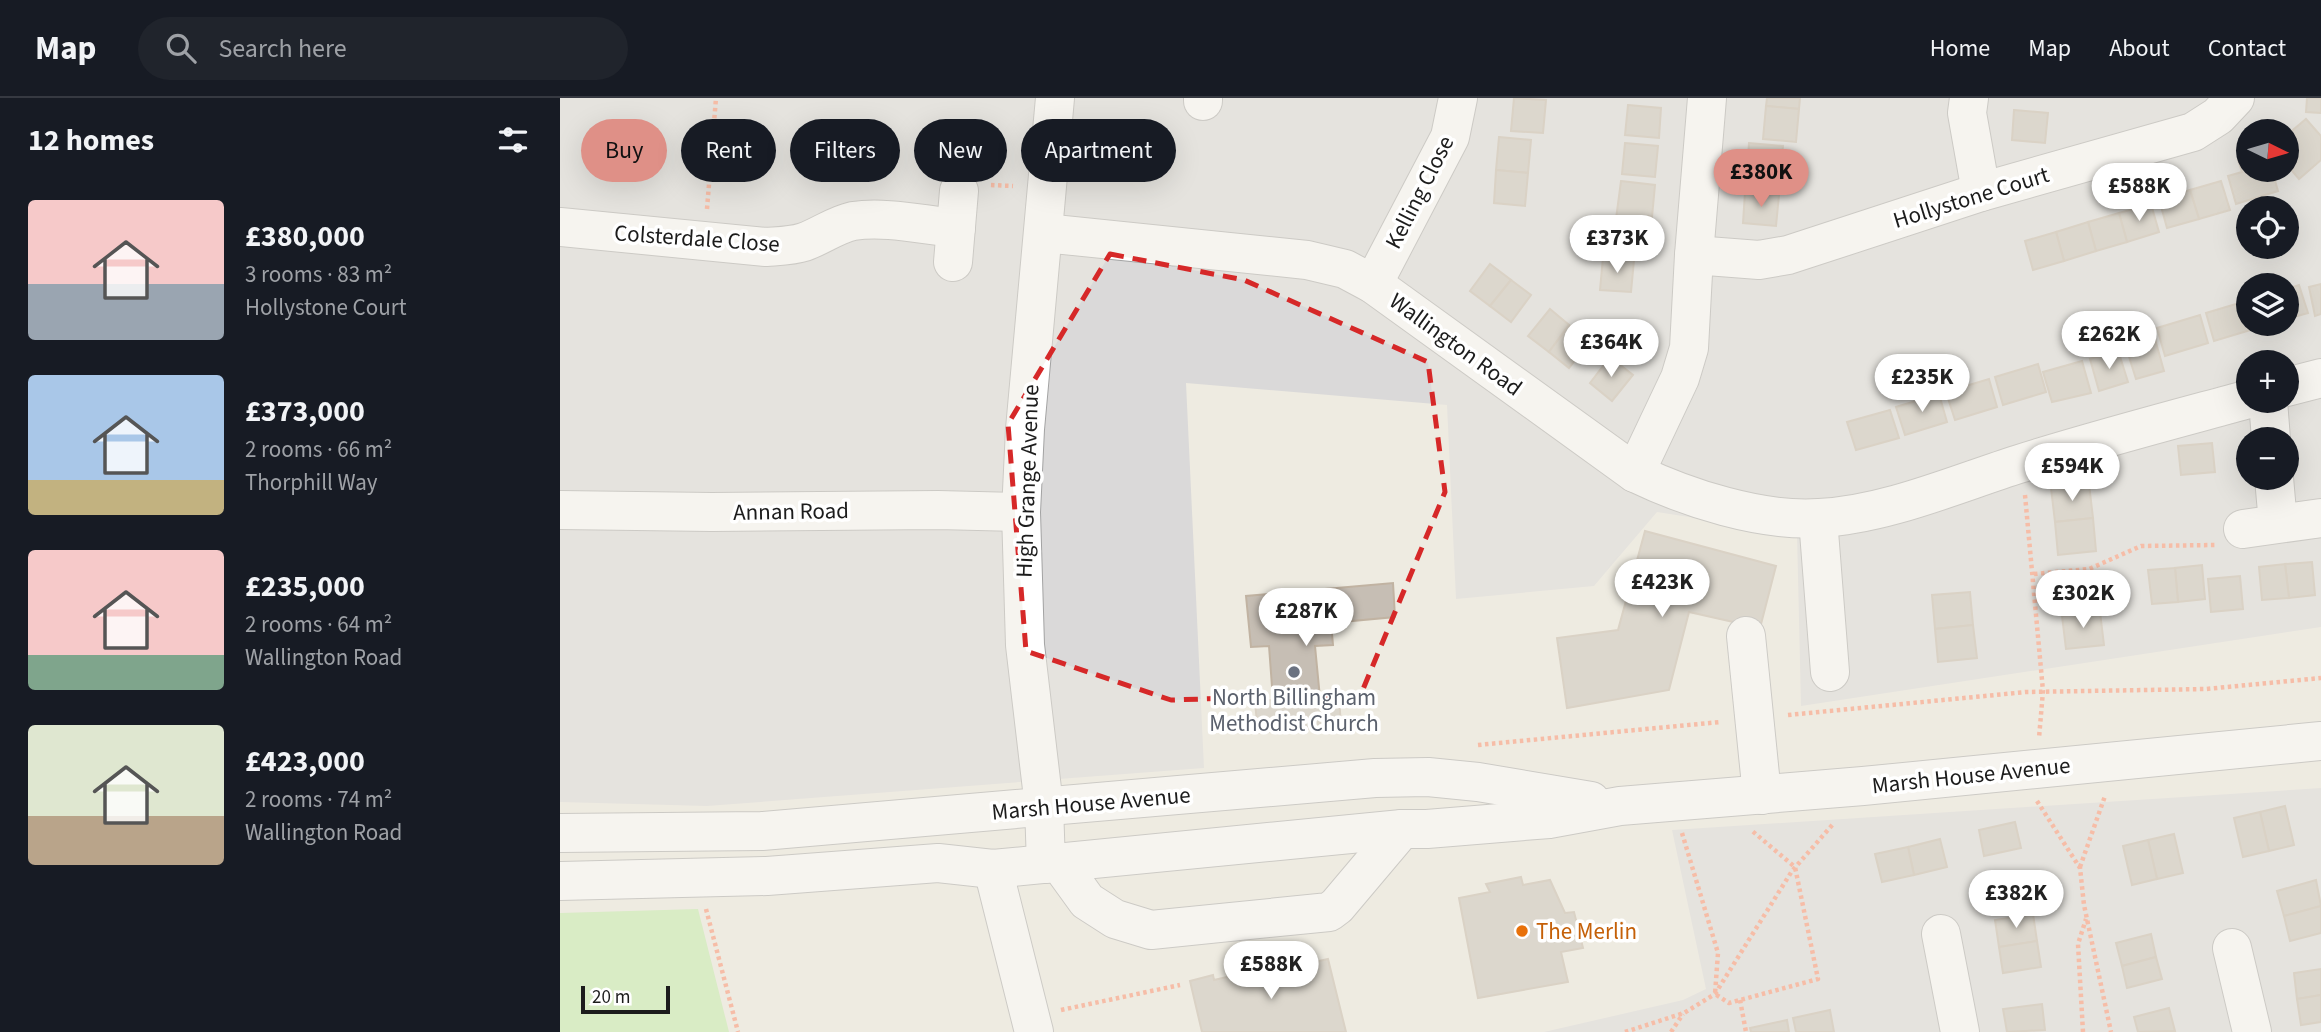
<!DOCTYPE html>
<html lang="en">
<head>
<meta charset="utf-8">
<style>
	:root { --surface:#171b24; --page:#20242c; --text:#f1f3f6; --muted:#9ea1a6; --line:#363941; --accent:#df9087 }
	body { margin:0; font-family:"Source Sans 3",sans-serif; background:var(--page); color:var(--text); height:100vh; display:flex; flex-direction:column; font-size:26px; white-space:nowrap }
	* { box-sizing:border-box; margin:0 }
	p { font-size:23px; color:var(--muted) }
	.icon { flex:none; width:38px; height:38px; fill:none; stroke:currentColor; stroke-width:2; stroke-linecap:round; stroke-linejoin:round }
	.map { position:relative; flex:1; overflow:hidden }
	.details { display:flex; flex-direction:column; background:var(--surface); width:560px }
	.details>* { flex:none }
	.banner { position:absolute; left:21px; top:21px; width:665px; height:63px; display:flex; gap:14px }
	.needle { width:46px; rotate:95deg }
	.tools { position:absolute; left:1676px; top:21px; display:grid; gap:14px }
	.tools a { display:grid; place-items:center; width:63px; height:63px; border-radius:50%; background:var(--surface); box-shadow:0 7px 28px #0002; font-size:35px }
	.scale { position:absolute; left:21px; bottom:18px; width:89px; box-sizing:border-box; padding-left:7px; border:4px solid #1c1c1c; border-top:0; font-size:19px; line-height:24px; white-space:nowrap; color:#1c1c1c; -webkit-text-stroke:5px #fff; paint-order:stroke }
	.price { position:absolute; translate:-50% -60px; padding:0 16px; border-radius:24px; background:#fff; color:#222; font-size:23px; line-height:46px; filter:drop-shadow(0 2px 4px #0008) }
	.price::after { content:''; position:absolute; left:50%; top:42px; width:21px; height:16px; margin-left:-10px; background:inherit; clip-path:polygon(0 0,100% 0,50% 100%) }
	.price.on { background:var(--accent); color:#111 }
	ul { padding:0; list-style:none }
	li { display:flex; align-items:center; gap:21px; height:175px; padding:0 28px }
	li span { display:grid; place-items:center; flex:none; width:196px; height:140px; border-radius:7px; color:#555 }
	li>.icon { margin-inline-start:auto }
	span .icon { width:84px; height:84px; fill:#fffc; stroke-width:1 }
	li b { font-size:30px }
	h2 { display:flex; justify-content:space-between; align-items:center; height:84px; padding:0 28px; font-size:30px }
	.chip { padding:0 24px; border-radius:32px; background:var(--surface); box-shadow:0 7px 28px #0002; font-size:24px; line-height:63px }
	.chip.on { background:var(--accent); color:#111 }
	header { display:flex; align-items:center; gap:42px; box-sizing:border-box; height:98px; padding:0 35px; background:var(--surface); border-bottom:2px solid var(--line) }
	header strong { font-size:33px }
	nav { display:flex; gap:38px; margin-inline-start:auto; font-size:24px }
	.search { width:490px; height:63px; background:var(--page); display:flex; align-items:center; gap:18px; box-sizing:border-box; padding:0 24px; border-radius:38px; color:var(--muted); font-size:26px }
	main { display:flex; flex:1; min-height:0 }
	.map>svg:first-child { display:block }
	.residential { fill:#dad9d9; fill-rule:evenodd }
	.grass { fill:#beeda2 }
	.building { fill:#c6beb4; stroke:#c1b3a2; stroke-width:2 }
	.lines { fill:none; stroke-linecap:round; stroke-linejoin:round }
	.minor-casing { stroke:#a3a3a3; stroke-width:40 }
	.path { stroke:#ff8561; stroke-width:4.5; stroke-dasharray:3.5 3.5; stroke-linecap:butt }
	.minor { stroke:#fff; stroke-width:38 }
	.marked { fill:none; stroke:#d62828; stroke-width:5; stroke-dasharray:14 9; stroke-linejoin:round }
	.worship-dot { fill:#6b7280; stroke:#fff; stroke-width:2.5 }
	.food-dot { fill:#e8710a; stroke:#fff; stroke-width:2.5 }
	.labels { text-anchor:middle; stroke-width:7; stroke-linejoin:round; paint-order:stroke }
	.street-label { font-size:23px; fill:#1c1c1c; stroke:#fff }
	.worship-label { font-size:23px; fill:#5b616d; stroke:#fff }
	.food-label { font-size:23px; fill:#c56008; stroke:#fff; text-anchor:start }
</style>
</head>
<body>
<header>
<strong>Map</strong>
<div class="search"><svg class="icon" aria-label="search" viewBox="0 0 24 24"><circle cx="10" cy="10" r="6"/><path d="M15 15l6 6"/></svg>Search here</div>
<nav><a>Home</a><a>Map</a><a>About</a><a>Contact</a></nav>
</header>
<main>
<section class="details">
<h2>12 homes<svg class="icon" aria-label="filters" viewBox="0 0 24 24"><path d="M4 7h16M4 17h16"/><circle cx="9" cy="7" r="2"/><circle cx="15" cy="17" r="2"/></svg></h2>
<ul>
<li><span style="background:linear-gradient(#f6c9c9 60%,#9aa5b1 0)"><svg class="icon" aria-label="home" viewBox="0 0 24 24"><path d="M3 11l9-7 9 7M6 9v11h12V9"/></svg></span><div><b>£380,000</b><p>3 rooms · 83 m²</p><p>Hollystone Court</p></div></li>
<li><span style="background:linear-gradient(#a9c7e8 75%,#c2b280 0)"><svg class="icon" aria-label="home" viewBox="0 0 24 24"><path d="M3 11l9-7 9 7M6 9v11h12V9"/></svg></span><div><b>£373,000</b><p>2 rooms · 66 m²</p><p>Thorphill Way</p></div></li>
<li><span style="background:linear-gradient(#f6c9c9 75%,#7fa58c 0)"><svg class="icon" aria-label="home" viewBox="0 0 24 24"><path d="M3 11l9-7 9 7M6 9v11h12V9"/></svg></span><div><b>£235,000</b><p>2 rooms · 64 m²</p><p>Wallington Road</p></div></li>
<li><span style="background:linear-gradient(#dfe7d0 65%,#b9a48a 0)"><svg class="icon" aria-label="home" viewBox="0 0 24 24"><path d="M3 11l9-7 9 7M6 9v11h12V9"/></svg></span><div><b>£423,000</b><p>2 rooms · 74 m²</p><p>Wallington Road</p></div></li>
</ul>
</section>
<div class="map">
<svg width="1761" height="934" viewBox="0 0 1761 934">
	<rect width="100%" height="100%" fill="#eeebe1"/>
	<g class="residential">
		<path d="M0,0H1761V529L1241,608L1237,436L1097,414L1034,488L896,501L887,307L626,285L644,670L147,708L0,704ZM1689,33H1727V72H1689ZM1689,110H1727V149H1689ZM1689,187H1727V226H1689ZM1689,264H1727V303H1689ZM1689,341H1727V380H1689Z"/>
		<path d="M1761,690V934H984L1123,902L1146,891L1112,732Z"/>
	</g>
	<path class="grass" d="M138,811L169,934H0V815Z"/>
	<g class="building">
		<path d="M954,0L986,2L983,35L951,33Z"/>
		<path d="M1207,0H1240L1239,11L1206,8Z"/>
		<path d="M1747,0H1761V15L1746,14Z"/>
		<path d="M1068,7L1101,10L1099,40L1065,37Z"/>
		<path d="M1206,8L1239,11L1236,44L1203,41Z"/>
		<path d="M1454,12L1488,15L1485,45L1452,42Z"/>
		<path d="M1746,21L1761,38V62L1739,81L1727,67V53L1732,49L1727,45V37Z"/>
		<path d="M939,39L971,42L968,75L936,72Z"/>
		<path d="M1065,45L1098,48L1095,79L1062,76Z"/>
		<path d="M1189,45L1223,48L1220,78L1187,75Z"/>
		<path d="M1689,59V72H1712L1718,93L1676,106L1668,78L1682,74L1678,62Z"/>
		<path d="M936,72L968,75L965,108L934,105Z"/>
		<path d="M1061,83L1095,87L1092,119L1089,118L1088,125L1056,121Z"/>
		<path d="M1661,83L1670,112L1639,121L1630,92Z"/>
		<path d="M1630,92L1639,121L1607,130L1599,101Z"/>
		<path d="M1185,94L1219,97L1216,128L1183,125Z"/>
		<path d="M1591,106L1599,134L1567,144L1559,115Z"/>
		<path d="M1559,115L1567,144L1536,153L1528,124Z"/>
		<path d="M1528,124L1536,153L1504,163L1496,134Z"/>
		<path d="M1046,126L1076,129L1074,162L1043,159Z"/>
		<path d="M1496,134L1504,163L1473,172L1465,143Z"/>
		<path d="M1043,159L1074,162L1071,194L1040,192Z"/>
		<path d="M930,166L951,182L930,208L910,193Z"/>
		<path d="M951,182L971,197L951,224L930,208Z"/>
		<path d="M1761,186V216L1755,218L1749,189Z"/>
		<path d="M1739,187L1748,215L1727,221V191Z"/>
		<path d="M1689,202V226H1696L1697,230L1654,243L1646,215Z"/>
		<path d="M990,211L1009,227L989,254L968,238Z"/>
		<path d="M1640,217L1648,245L1605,258L1597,230Z"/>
		<path d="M1009,227L1030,243L1009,270L989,254Z"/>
		<path d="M1595,241L1604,273L1576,281L1566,249Z"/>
		<path d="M1558,252L1568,284L1539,293L1530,261Z"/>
		<path d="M1050,259L1073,277L1052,303L1030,285Z"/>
		<path d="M1522,263L1531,295L1492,304L1483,274Z"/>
		<path d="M1478,266L1486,294L1443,307L1435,279Z"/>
		<path d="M1429,281L1437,309L1395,322L1386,294Z"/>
		<path d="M1379,296L1387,324L1345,337L1336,309Z"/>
		<path d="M1330,312L1339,340L1296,352L1287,324Z"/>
		<path d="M1652,345L1655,374L1621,377L1618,348Z"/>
		<path d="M1529,386L1533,420L1495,424L1491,390Z"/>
		<path d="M1533,420L1536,453L1498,457L1495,424Z"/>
		<path d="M1085,433L1216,468L1200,530L1129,514L1109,592L1007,610L997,540L1058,532Z"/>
		<path d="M1752,464L1755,497L1729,500L1725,466Z"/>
		<path d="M1725,466L1729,500L1702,502L1699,469Z"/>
		<path d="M1642,467L1645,501L1618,504L1615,470Z"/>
		<path d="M1615,470L1618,504L1592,506L1588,472Z"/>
		<path d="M1680,478L1683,511L1651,514L1648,481Z"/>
		<path d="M1536,481L1540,514L1502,518L1499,484Z"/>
		<path d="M833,485L835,519L771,525L773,547L755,548L760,600L779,599L781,628L698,635L695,604L713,602L709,548L691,549L686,498Z"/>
		<path d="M1410,494L1413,527L1375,531L1372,497Z"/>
		<path d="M1540,514L1544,547L1506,551L1502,518Z"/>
		<path d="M1413,527L1417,560L1378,564L1375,531Z"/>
		<path d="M1725,708L1734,747L1709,753L1700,714Z"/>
		<path d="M1700,714L1709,753L1683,759L1674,720Z"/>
		<path d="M1455,724L1461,750L1424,758L1419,732Z"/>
		<path d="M1614,736L1623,775L1597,781L1588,742Z"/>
		<path d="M1380,741L1387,769L1354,777L1348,749Z"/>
		<path d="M1588,742L1597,781L1572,787L1563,748Z"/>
		<path d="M1348,749L1354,777L1322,784L1315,756Z"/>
		<path d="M961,779L963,787L990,782L1005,815L1014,814L1023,850L1001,854L1008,884L918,900L899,800L930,794L926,786Z"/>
		<path d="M1756,782L1761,808L1724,818L1717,793Z"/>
		<path d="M1761,808V835L1730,843L1724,818Z"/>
		<path d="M1473,816L1477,843L1439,849L1435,822Z"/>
		<path d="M1591,836L1596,859L1562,868L1556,845Z"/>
		<path d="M1477,843L1481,869L1443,875L1439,849Z"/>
		<path d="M1596,859L1602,881L1567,890L1562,868Z"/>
		<path d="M768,861L786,934H642L630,883L653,877L654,882L727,865L728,870Z"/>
		<path d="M1761,871V897L1737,901L1734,875Z"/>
		<path d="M1761,897V924L1741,927L1737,901Z"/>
		<path d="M1482,906L1485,932L1447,934L1443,911Z"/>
		<path d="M1609,910L1615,933L1578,934L1574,919Z"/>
		<path d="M1270,912L1274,934H1236L1233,920Z"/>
		<path d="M1227,922L1229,934H1191L1190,930Z"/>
	</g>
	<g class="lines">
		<g class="minor-casing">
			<g id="minor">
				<path d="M1409,0L1407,15L1421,94"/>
				<path d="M643,3V0"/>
				<path d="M0,129L206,149C219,148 232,148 244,144C261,138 275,127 293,123C326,118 363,127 396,130"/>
				<path d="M484,135L747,162L785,171L813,186L1075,375C1127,400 1201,424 1259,420C1325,417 1396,386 1459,366C1535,342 1612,322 1689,301"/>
				<path d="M1134,157L1199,162L1228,157L1421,94L1633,34L1658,18L1675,0"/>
				<path d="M393,164L399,93"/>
				<path d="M813,186L890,39L898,0"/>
				<path d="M1727,289L1761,280"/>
				<path d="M1708,303L1711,341"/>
				<path d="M1075,375L1120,280L1129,250L1134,157L1147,0"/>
				<path d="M1714,380L1718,425"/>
				<path d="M0,412L152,414L378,412L461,414"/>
				<path d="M1258,421L1270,574"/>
				<path d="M1683,431L1761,420"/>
				<path d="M1186,538L1202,697"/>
				<path d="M0,735L202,733L815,680L868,679L918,684L1031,703"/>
				<path d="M505,764L506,774L527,803L555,821L591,832L769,814L777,808L842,731"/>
				<path d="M486,766L484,708L465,547L461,414L465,331L495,0"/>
				<path d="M433,771L474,934"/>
				<path d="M0,783L207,778L378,765L433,771L842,731H867L989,721L1060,708L1303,688L1761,643"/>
				<path d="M1381,836L1400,934"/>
				<path d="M1672,850L1692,934"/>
			</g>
		</g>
		<g class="path">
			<path d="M431,87L453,88"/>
			<path d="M147,111L156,0"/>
			<path d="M1465,397L1483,593L1479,640"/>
			<path d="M1474,476L1529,471L1581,448L1656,447"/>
			<path d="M1228,617L1466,594L1646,591L1761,580"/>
			<path d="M918,647L1160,624"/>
			<path d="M1477,703L1520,770L1524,807L1551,934"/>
			<path d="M1122,735L1158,855L1155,896L1169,905L1258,881L1235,769L1191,732"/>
			<path d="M1520,769L1545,698"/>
			<path d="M146,811L178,934"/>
			<path d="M1180,902L1186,934"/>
			<path d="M501,912L620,887"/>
			<path d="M1065,934L1124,915L1155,896L1232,773L1274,725"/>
			<path d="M1111,934L1123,916"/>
			<path d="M1523,934L1518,846L1526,821"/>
		</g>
		<use href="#minor" class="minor"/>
	</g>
	<path d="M0 0H1761V934H0ZM550,156L684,182L868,264L885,394L801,596L611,602L466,553L448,326Z" fill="#eeebe1" fill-opacity=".55" fill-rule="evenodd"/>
	<path class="marked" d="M550,156L684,182L868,264L885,394L801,596L611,602L466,553L448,326Z"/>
	<circle class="worship-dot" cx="734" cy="574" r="7"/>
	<circle class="food-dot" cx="962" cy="833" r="7"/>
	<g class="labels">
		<g class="street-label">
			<text transform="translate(859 94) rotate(-63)" y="8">Kelling Close</text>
			<text transform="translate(1411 99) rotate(-17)" y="8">Hollystone Court</text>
			<text transform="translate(137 140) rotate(4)" y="8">Colsterdale Close</text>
			<text transform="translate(896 246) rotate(36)" y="8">Wallington Road</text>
			<text transform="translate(467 383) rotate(-88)" y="8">High Grange Avenue</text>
			<text transform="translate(231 413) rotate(-1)" y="8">Annan Road</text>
			<text transform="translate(1411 677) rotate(-6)" y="8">Marsh House Avenue</text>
			<text transform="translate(531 705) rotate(-5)" y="8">Marsh House Avenue</text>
		</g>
		<g class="worship-label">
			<text x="734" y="607">North Billingham<tspan x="734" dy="26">Methodist Church</tspan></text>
		</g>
		<g class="food-label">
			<text x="976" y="841">The Merlin</text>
		</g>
	</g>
</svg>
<div class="tools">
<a><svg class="needle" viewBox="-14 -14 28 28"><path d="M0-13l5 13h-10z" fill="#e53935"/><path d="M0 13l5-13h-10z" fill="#9ea1a6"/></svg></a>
<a><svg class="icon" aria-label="locate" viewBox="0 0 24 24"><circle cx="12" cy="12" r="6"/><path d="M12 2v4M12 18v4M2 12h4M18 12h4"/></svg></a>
<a><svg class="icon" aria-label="layers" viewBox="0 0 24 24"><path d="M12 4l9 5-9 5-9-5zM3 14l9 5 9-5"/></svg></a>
<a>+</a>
<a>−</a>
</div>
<div class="scale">20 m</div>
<b class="price on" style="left:1201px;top:111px">£380K</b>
<b class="price" style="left:1579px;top:125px">£588K</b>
<b class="price" style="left:1057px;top:177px">£373K</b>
<b class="price" style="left:1549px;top:273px">£262K</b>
<b class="price" style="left:1051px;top:281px">£364K</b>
<b class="price" style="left:1362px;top:316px">£235K</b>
<b class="price" style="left:1512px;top:405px">£594K</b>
<b class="price" style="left:1102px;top:521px">£423K</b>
<b class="price" style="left:1523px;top:532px">£302K</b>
<b class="price" style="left:746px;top:550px">£287K</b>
<b class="price" style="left:1456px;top:832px">£382K</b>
<b class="price" style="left:711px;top:903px">£588K</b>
<div class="banner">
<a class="chip on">Buy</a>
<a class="chip">Rent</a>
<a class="chip">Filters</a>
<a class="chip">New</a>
<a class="chip">Apartment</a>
</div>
</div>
</main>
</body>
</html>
